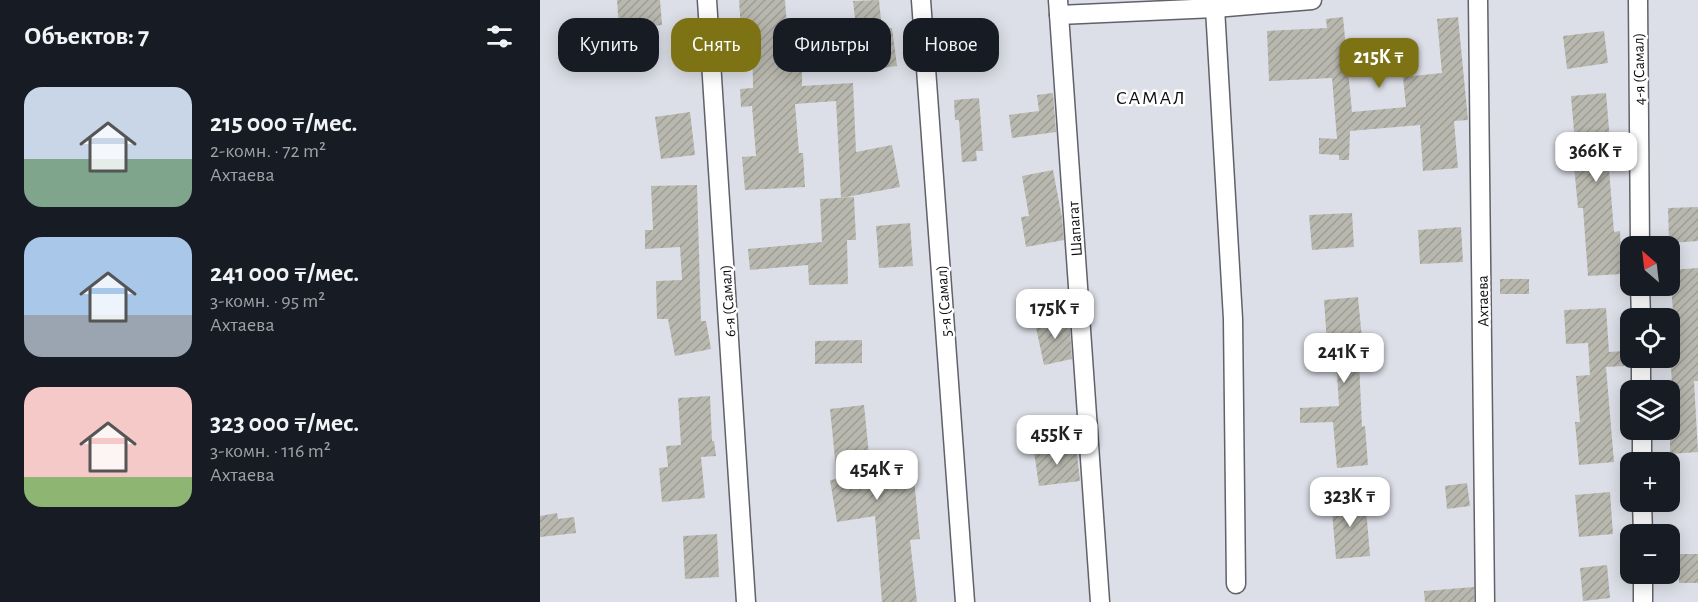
<!DOCTYPE html>
<html lang="ru">
<head>
<meta charset="utf-8">
<style>
	:root { --surface:#171b24; --page:#20242c; --text:#f1f3f6; --muted:#9ea1a6; --accent:#7d7315 }
	body { margin:0; font-family:"Alegreya Sans",sans-serif; background:var(--page); color:var(--text); height:100vh; display:flex; flex-direction:column; font-size:22px; white-space:nowrap }
	* { box-sizing:border-box; margin:0 }
	p { font-size:20px; color:var(--muted) }
	.icon { flex:none; width:33px; height:33px; fill:none; stroke:currentColor; stroke-width:2; stroke-linecap:round; stroke-linejoin:round }
	.map { position:relative; flex:1; overflow:hidden }
	.side { display:flex; flex-direction:column; background:var(--surface); width:540px }
	.side>* { flex:none }
	.hud { position:absolute; left:18px; top:18px; width:570px; height:54px; display:flex; gap:12px }
	.needle { width:39px; rotate:332deg }
	.buttons { position:absolute; left:1080px; top:236px; display:grid; gap:12px }
	.buttons a { display:grid; place-items:center; width:60px; height:60px; border-radius:12px; background:var(--surface); box-shadow:0 3px 15px #0003; font-size:30px }
	.price { position:absolute; translate:-50% -51px; padding:0 14px; border-radius:12px; background:#fff; color:#222; font-size:20px; line-height:39px; filter:drop-shadow(0 2px 3px #0008) }
	.price::after { content:''; position:absolute; left:50%; top:36px; width:18px; height:14px; margin-left:-9px; background:inherit; clip-path:polygon(0 0,100% 0,50% 100%) }
	.price.selected { background:var(--accent); color:#fff }
	ul { padding:0; list-style:none }
	li { display:flex; align-items:center; gap:18px; height:150px; padding:0 24px }
	li span { display:grid; place-items:center; flex:none; width:168px; height:120px; border-radius:18px; color:#555 }
	li>.icon { margin-inline-start:auto }
	span .icon { width:72px; height:72px; fill:#fffc; stroke-width:1 }
	li b { font-size:26px }
	h2 { display:flex; justify-content:space-between; align-items:center; height:72px; padding:0 24px; font-size:26px }
	.tag { padding:0 21px; border-radius:18px; background:var(--surface); box-shadow:0 3px 15px #0003; font-size:21px; line-height:54px }
	.tag.selected { background:var(--accent); color:#fff }
	main { display:flex; flex:1; min-height:0 }
	.map>svg:first-child { display:block }
	.building { fill:url(#building-hatch) }
	.lines { fill:none; stroke-linecap:round; stroke-linejoin:round }
	.street-casing { stroke:#606169; stroke-width:21 }
	.street { stroke:#fff; stroke-width:18 }
	.labels { text-anchor:middle; stroke-width:5; stroke-linejoin:round; paint-order:stroke }
	.street-label { font-size:16px; fill:#0d0d10; stroke:#fff }
	.quarter-label { font-size:20px; letter-spacing:1.5px; fill:#0d0d10; stroke:#fff }
</style>
</head>
<body>
<main>
<section class="side">
<h2>Объектов: 7<svg class="icon" aria-label="filters" viewBox="0 0 24 24"><path d="M4 7h16M4 17h16"/><circle cx="9" cy="7" r="2"/><circle cx="15" cy="17" r="2"/></svg></h2>
<ul>
<li><span style="background:linear-gradient(#c9d6e8 60%,#7fa58c 0)"><svg class="icon" aria-label="home" viewBox="0 0 24 24"><path d="M3 11l9-7 9 7M6 9v11h12V9"/></svg></span><div><b>215 000 ₸/мес.</b><p>2-комн. · 72 m²</p><p>Ахтаева</p></div></li>
<li><span style="background:linear-gradient(#a9c7e8 65%,#9aa5b1 0)"><svg class="icon" aria-label="home" viewBox="0 0 24 24"><path d="M3 11l9-7 9 7M6 9v11h12V9"/></svg></span><div><b>241 000 ₸/мес.</b><p>3-комн. · 95 m²</p><p>Ахтаева</p></div></li>
<li><span style="background:linear-gradient(#f6c9c9 75%,#8fb573 0)"><svg class="icon" aria-label="home" viewBox="0 0 24 24"><path d="M3 11l9-7 9 7M6 9v11h12V9"/></svg></span><div><b>323 000 ₸/мес.</b><p>3-комн. · 116 m²</p><p>Ахтаева</p></div></li>
</ul>
</section>
<div class="map">
<svg width="1158" height="602" viewBox="0 0 1158 602">
	<defs>
		<pattern id="building-hatch" width="6" height="6" patternUnits="userSpaceOnUse" patternTransform="scale(1.5)"><rect width="6" height="6" fill="#b8b8af"/><path d="M-1 1l2-2M0 6l6-6M5 7l2-2" fill="none" stroke="#9d9d96"/></pattern>
	</defs>
	<rect width="100%" height="100%" fill="#dddfe8"/>
	<g class="building">
		<path d="M77,0H120L122,25L79,29Z"/>
		<path d="M199,0H245L248,39H262V86L313,83L316,152L352,145L360,187L301,198L296,101L255,104L259,153H263L265,187L205,190L202,157L216,156L212,106L201,107L200,89L213,88L212,30L201,31Z"/>
		<path d="M339,0L342,29L352,28L357,66L321,71L313,1Z"/>
		<path d="M803,17L812,112L866,107L863,77L902,73L897,19L918,17L928,120L914,121L918,168L883,171L880,125L810,131L809,160H799V155L779,154V138L797,139L792,78L729,81L727,31L787,28L786,19Z"/>
		<path d="M1064,31L1068,63L1027,69L1023,36Z"/>
		<path d="M513,93L516,132L472,138L469,115L499,111L497,95Z"/>
		<path d="M1066,93L1070,141L1077,140L1078,155L1068,156L1074,232L1080,231L1082,274L1048,276L1043,208H1038L1034,166V143H1035L1031,96Z"/>
		<path d="M439,98L443,151H436L437,161L422,162L419,120H415L414,100Z"/>
		<path d="M150,112L155,155L121,159L115,117Z"/>
		<path d="M513,170L522,218L524,240L486,247L481,217L489,216L482,176Z"/>
		<path d="M157,185L161,321H166L171,349L135,356L128,319H117L116,281L142,280L140,247L105,249V230H113L111,186Z"/>
		<path d="M314,197L316,240H307L308,284L269,285L268,265L210,270L208,249L282,242L280,199Z"/>
		<path d="M1158,207V241L1129,243L1128,208Z"/>
		<path d="M812,213L814,247L772,250L769,215Z"/>
		<path d="M370,223L373,266L339,268L336,226Z"/>
		<path d="M921,227L923,262L880,264L878,230Z"/>
		<path d="M1158,268V381H1154L1158,452L1130,454V390L1132,389L1130,341L1135,340L1130,270Z"/>
		<rect x="960" y="279" width="29" height="15"/>
		<path d="M818,297L822,339L818,340L822,427L825,426L828,465L797,468L793,422L760,423V408L799,406L795,342H787L784,300Z"/>
		<path d="M1066,308L1069,352L1083,351L1084,366L1066,367L1074,462L1039,465L1035,422H1040L1036,376L1050,375L1048,343L1026,344L1024,310Z"/>
		<path d="M529,316L532,359L504,365L495,323Z"/>
		<path d="M322,340V363L275,364V341Z"/>
		<path d="M170,396L172,441H174L176,456L161,457L165,498L122,502L119,468L128,467L126,446L141,445L138,398Z"/>
		<path d="M324,405L330,465L372,459L380,539L370,540L377,602H342L335,516L297,522L290,480L297,479L290,409Z"/>
		<path d="M536,446L540,481L499,486L494,452Z"/>
		<path d="M927,483L930,506L907,509L905,486Z"/>
		<path d="M1070,492L1073,534L1039,537L1035,495Z"/>
		<path d="M825,496L830,556L796,559L791,499Z"/>
		<path d="M17,513L18,519L34,517L36,533L0,537V516Z"/>
		<path d="M177,534L179,577L145,579L143,536Z"/>
		<path d="M1138,554H1158V583H1139Z"/>
		<path d="M1067,565L1070,598L1043,601L1040,568Z"/>
		<path d="M934,587V602H885L884,591Z"/>
	</g>
	<g class="lines">
		<g class="street-casing">
			<g id="street">
				<path d="M167,0L206,602"/>
				<path d="M381,0L425,602"/>
				<path d="M518,0L560,602"/>
				<path d="M938,0L945,602"/>
				<path d="M1098,0L1100,246"/>
				<path d="M675,8L693,319L696,584"/>
				<path d="M519,15L675,8L772,0"/>
				<path d="M1100,285L1101,318"/>
				<path d="M1101,357V390"/>
				<path d="M1102,429V462"/>
				<path d="M1102,501L1103,534"/>
				<path d="M1103,573V602"/>
			</g>
		</g>
		<use href="#street" class="street"/>
	</g>
	<g class="labels">
		<g class="street-label">
			<text transform="translate(1098 69) rotate(-91)" y="6">4-я (Самал)</text>
			<text transform="translate(534 229) rotate(-94)" y="6">Шапагат</text>
			<text transform="translate(187 301) rotate(-94)" y="6">6-я (Самал)</text>
			<text transform="translate(403 301) rotate(-94)" y="6">5-я (Самал)</text>
			<text transform="translate(942 301) rotate(-91)" y="6">Ахтаева</text>
		</g>
		<g class="quarter-label">
			<text x="611" y="104">САМАЛ</text>
		</g>
	</g>
</svg>
<div class="buttons">
<a><svg class="needle" viewBox="-14 -14 28 28"><path d="M0-13l5 13h-10z" fill="#e53935"/><path d="M0 13l5-13h-10z" fill="#9ea1a6"/></svg></a>
<a><svg class="icon" aria-label="locate" viewBox="0 0 24 24"><circle cx="12" cy="12" r="6"/><path d="M12 2v4M12 18v4M2 12h4M18 12h4"/></svg></a>
<a><svg class="icon" aria-label="layers" viewBox="0 0 24 24"><path d="M12 4l9 5-9 5-9-5zM3 14l9 5 9-5"/></svg></a>
<a>+</a>
<a>−</a>
</div>
<b class="price selected" style="left:839px;top:89px">215K ₸</b>
<b class="price" style="left:1056px;top:183px">366K ₸</b>
<b class="price" style="left:515px;top:340px">175K ₸</b>
<b class="price" style="left:804px;top:384px">241K ₸</b>
<b class="price" style="left:517px;top:466px">455K ₸</b>
<b class="price" style="left:337px;top:501px">454K ₸</b>
<b class="price" style="left:810px;top:528px">323K ₸</b>
<div class="hud">
<a class="tag">Купить</a>
<a class="tag selected">Снять</a>
<a class="tag">Фильтры</a>
<a class="tag">Новое</a>
</div>
</div>
</main>
</body>
</html>
